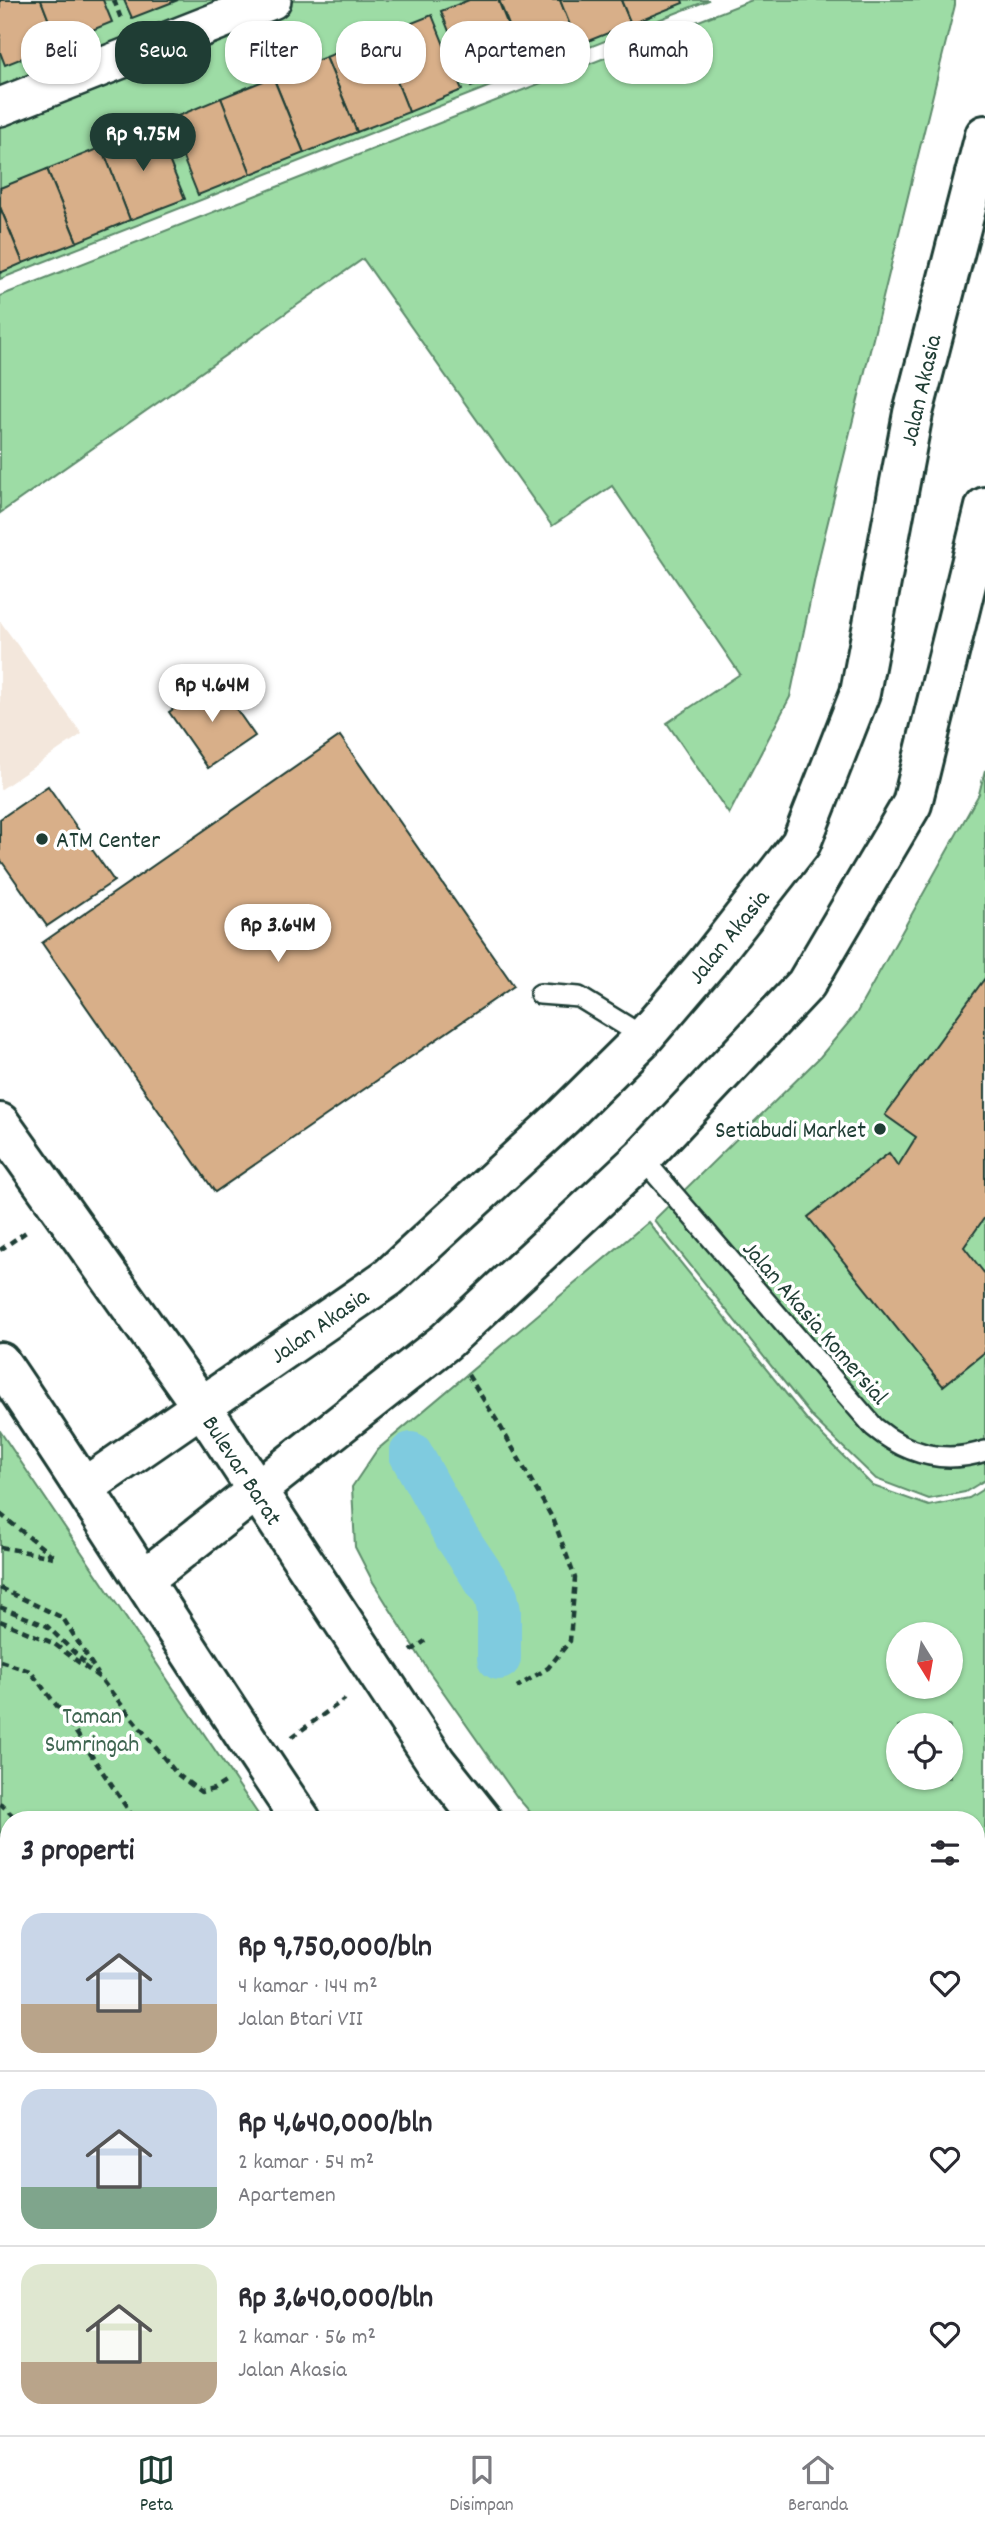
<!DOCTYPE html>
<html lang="id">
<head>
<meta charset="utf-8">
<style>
	:root { --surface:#fff; --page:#f7f7f7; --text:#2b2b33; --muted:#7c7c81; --line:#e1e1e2; --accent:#1f3d34 }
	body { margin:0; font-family:Dekko,sans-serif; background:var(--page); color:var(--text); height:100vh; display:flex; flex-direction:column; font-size:26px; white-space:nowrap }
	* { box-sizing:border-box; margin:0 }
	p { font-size:23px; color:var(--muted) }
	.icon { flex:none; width:38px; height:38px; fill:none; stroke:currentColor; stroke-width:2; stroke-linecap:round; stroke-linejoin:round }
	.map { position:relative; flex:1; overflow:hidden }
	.sheet { position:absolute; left:0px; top:1811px; width:985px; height:625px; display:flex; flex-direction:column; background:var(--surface); border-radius:28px 28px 0 0; box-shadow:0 2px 5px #0004 }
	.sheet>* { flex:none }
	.hud { position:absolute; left:21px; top:21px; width:943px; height:63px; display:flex; gap:14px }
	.needle { width:46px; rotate:169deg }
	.buttons { position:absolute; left:886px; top:1622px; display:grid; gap:14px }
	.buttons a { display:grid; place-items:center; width:77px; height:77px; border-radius:50%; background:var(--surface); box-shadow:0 2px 5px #0004; font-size:35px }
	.price { position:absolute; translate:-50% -60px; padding:0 16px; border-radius:24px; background:#fff; color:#222; font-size:23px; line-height:46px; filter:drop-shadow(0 2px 4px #0008) }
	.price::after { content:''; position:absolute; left:50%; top:42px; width:21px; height:16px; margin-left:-10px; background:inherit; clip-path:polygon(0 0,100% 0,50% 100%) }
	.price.active { background:var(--accent); color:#fff }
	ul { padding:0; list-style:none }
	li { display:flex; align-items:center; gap:21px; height:175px; padding:0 21px }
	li+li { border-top:2px solid var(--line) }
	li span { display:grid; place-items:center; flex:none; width:196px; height:140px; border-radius:21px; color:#555 }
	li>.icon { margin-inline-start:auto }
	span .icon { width:84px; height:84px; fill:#fffc; stroke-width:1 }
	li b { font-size:30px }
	h2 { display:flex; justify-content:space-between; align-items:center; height:84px; padding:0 21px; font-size:30px }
	.tag { padding:0 24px; border-radius:28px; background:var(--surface); box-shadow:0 2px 5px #0004; font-size:24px; line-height:63px }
	.tag.active { background:var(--accent); color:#fff }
	.menu { display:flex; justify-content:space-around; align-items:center; height:98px; border-top:2px solid var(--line); background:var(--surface); font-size:19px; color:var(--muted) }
	.menu a { display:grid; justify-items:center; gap:4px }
	.menu .active { color:var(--accent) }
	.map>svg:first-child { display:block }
	.built { fill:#f3e7dc }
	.green { fill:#9ddca5; stroke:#5e8c6c; stroke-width:2; fill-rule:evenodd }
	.water { fill:#7fcbdf; stroke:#59929b; stroke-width:2 }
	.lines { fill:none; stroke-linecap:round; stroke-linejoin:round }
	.canal { stroke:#7fcbdf; stroke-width:44 }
	.building { fill:#d8af89; stroke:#1f3d34; stroke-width:2 }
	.lane-casing { stroke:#1f3d34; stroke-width:24 }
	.street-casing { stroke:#1f3d34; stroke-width:42 }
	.secondary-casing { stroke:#1f3d34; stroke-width:44 }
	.path { stroke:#1f3d34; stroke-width:4.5; stroke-dasharray:7 5; stroke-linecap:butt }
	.lane { stroke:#fff; stroke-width:19 }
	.street { stroke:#fff; stroke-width:37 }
	.secondary { stroke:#fff; stroke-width:38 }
	.poi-dot { fill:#1f3d34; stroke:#fff; stroke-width:2.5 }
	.labels { text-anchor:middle; stroke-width:7; stroke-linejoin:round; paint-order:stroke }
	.street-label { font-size:24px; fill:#1f3d34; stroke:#fff }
	.poi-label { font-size:24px; fill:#1f3d34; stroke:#fff; text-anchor:start }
	.park-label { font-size:24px; fill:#3e6550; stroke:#fff }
</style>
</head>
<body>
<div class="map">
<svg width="985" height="2435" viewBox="0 0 985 2435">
	<rect width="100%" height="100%" fill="#fff"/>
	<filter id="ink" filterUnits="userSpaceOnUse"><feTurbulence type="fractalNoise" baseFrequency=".0143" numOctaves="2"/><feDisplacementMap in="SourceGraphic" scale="14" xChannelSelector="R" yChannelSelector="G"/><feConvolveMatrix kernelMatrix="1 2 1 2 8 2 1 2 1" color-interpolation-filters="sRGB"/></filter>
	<g filter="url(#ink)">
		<path class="built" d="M0,621L82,734L0,790Z"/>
		<g class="green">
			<path d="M0,0H709L0,279Z"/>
			<path d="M752,0H955V5L820,554L790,697L729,814L667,723L740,674L612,486L552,526L363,259L0,513V296Z"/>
			<path d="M985,770V1480L965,1492L929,1499L876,1479L813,1418L654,1220L820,1057L856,1014L979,794Z"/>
			<path d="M648,1222L808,1421L873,1486L929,1506L969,1498L985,1488V2166L976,2162V1820H537L517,1797L428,1670L373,1582L355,1547L352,1487L377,1450ZM898,1634H950V1687H898ZM898,1726H950V1778H898Z"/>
			<path d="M0,1431L262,1820H9V2002H0Z"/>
			<path d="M977,2409L985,2413V2432L980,2435H583L572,2427H976Z"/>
		</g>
		<g class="water">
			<path d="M985,1856V2065L976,2060V1866Z"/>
			<path d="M0,2081L9,2082V2427H412L414,2435H0Z"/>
		</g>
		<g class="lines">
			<g class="canal">
				<path d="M411,1454L456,1536L496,1596L499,1611V1658"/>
				<path d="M2,2082L9,2075"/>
			</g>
		</g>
		<g class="building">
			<path d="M0,0H41L58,44L5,65L0,52Z"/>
			<path d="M41,0H103L112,22L58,44Z"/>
			<path d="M124,0H178L132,18Z"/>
			<path d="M469,0H498L524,66L471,87L441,11Z"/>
			<path d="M499,0H560L578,45L525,66Z"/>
			<path d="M560,0H621L631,24L578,45Z"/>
			<path d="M621,0H682L683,3L631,24Z"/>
			<path d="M432,15L462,90L409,112L379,36Z"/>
			<path d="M379,36L409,112L357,132L326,57Z"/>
			<path d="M326,57L357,132L304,153L273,77Z"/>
			<path d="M273,77L304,153L251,174L221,98Z"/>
			<path d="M221,98L251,174L198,195L168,120Z"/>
			<path d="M155,126L185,199L130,220L102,147Z"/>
			<path d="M102,147L130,220L77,242L47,169Z"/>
			<path d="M47,169L77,242L23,263L0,207V188Z"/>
			<path d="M0,207L23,263L0,273Z"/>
			<path d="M216,680L255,736L208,768L169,712Z"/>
			<path d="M340,736L514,986L215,1192L42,943Z"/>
			<path d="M48,786L114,881L47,926L0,859V819Z"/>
			<path d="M985,978V1217L964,1247L985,1274V1352L943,1386L808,1217L889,1153L898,1166L916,1137L885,1115Z"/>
		</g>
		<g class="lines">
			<g class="lane-casing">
				<g id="lane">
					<path d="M540,994L579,997L644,1037"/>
					<path d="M642,1158L874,1427C907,1454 943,1465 985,1451"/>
				</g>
			</g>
			<g class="street-casing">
				<path id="street" d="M0,107L272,0"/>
			</g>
			<g class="secondary-casing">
				<g id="secondary">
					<path d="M0,1123L202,1407L436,1762L482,1820"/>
					<path d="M0,1362C103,1513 198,1669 301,1820"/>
					<path d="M85,1487L389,1277L564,1116L644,1037L708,962L801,843L860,693L913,413L985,135"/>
					<path d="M143,1580L445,1342L642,1158L806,984L912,804L985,507"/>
					<path d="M976,2222L985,2226"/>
					<path d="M976,2369L985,2373"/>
				</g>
			</g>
			<g class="path">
				<path d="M114,0L121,19"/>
				<path d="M0,1250L29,1230"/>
				<path d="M468,1375L499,1424L554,1521L575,1578L570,1641L548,1668L517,1687"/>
				<path d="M0,1514L54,1557"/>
				<path d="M0,1547L53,1557"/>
				<path d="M0,1588L63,1618L98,1674"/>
				<path d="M0,1607L47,1626L87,1665"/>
				<path d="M0,1621L53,1643L100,1678L177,1774L201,1792L214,1789L227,1781"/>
				<path d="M411,1651L425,1641"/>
				<path d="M0,1661L30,1671L67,1719L135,1820"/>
				<path d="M292,1737L345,1699"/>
				<path d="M0,1803L17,1820"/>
				<path d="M649,2427L664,2435"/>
				<path d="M967,2427L985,2434"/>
				<path d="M907,2435L913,2427"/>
			</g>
			<use href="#lane" class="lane"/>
			<use href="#street" class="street"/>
			<use href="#secondary" class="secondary"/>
		</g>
	</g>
	<g class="poi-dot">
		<circle cx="42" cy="839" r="7"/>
		<circle cx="880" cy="1129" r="7"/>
	</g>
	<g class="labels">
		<g class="street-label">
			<text transform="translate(920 390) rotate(-77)" y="8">Jalan Akasia</text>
			<text transform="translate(728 936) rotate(-51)" y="8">Jalan Akasia</text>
			<text transform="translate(816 1322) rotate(49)" y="8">Jalan Akasia Komersial</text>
			<text transform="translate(319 1325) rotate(-35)" y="8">Jalan Akasia</text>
			<text transform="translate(243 1470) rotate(57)" y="8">Bulevar Barat</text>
		</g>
		<g class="poi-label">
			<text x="56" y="847">ATM Center</text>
			<text x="866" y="1137" text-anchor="end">Setiabudi Market</text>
		</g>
		<g class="park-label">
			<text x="92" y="1723">Taman<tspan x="92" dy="28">Sumringah</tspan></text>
		</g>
	</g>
</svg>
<div class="buttons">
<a><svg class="needle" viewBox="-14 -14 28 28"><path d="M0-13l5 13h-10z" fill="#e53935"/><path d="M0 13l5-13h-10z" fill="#7c7c81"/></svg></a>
<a><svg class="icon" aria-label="locate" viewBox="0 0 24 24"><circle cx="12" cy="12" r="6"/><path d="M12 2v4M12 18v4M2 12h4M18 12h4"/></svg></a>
</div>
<b class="price active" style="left:143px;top:173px">Rp 9.75M</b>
<b class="price" style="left:212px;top:724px">Rp 4.64M</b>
<b class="price" style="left:278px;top:964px">Rp 3.64M</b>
<div class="hud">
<a class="tag">Beli</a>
<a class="tag active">Sewa</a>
<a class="tag">Filter</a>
<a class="tag">Baru</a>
<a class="tag">Apartemen</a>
<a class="tag">Rumah</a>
</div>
<section class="sheet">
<h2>3 properti<svg class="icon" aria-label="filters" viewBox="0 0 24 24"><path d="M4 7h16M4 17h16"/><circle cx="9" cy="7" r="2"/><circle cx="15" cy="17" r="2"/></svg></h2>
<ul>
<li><span style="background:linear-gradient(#c9d6e8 65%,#b9a48a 0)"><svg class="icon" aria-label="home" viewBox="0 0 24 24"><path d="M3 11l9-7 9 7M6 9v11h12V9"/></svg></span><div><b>Rp 9,750,000/bln</b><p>4 kamar · 144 m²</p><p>Jalan Btari VII</p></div><svg class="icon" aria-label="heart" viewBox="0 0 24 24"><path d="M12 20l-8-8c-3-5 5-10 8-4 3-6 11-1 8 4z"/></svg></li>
<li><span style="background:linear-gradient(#c9d6e8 70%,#7fa58c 0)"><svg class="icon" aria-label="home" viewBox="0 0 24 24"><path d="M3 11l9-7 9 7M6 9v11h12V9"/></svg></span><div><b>Rp 4,640,000/bln</b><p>2 kamar · 54 m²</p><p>Apartemen</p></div><svg class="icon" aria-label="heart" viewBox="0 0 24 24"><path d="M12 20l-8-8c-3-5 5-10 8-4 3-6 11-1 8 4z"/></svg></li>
<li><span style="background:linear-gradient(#dfe7d0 70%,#b9a48a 0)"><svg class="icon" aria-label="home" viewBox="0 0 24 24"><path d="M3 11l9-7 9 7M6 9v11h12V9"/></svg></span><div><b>Rp 3,640,000/bln</b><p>2 kamar · 56 m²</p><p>Jalan Akasia</p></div><svg class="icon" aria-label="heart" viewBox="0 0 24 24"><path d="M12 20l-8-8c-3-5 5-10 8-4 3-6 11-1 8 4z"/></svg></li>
</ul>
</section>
</div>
<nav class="menu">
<a class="active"><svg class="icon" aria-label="map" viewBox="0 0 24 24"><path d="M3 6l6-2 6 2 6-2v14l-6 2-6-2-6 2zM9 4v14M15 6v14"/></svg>Peta</a>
<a><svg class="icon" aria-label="saved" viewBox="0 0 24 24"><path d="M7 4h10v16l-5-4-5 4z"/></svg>Disimpan</a>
<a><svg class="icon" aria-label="home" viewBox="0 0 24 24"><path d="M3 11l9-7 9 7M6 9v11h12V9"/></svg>Beranda</a>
</nav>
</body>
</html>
